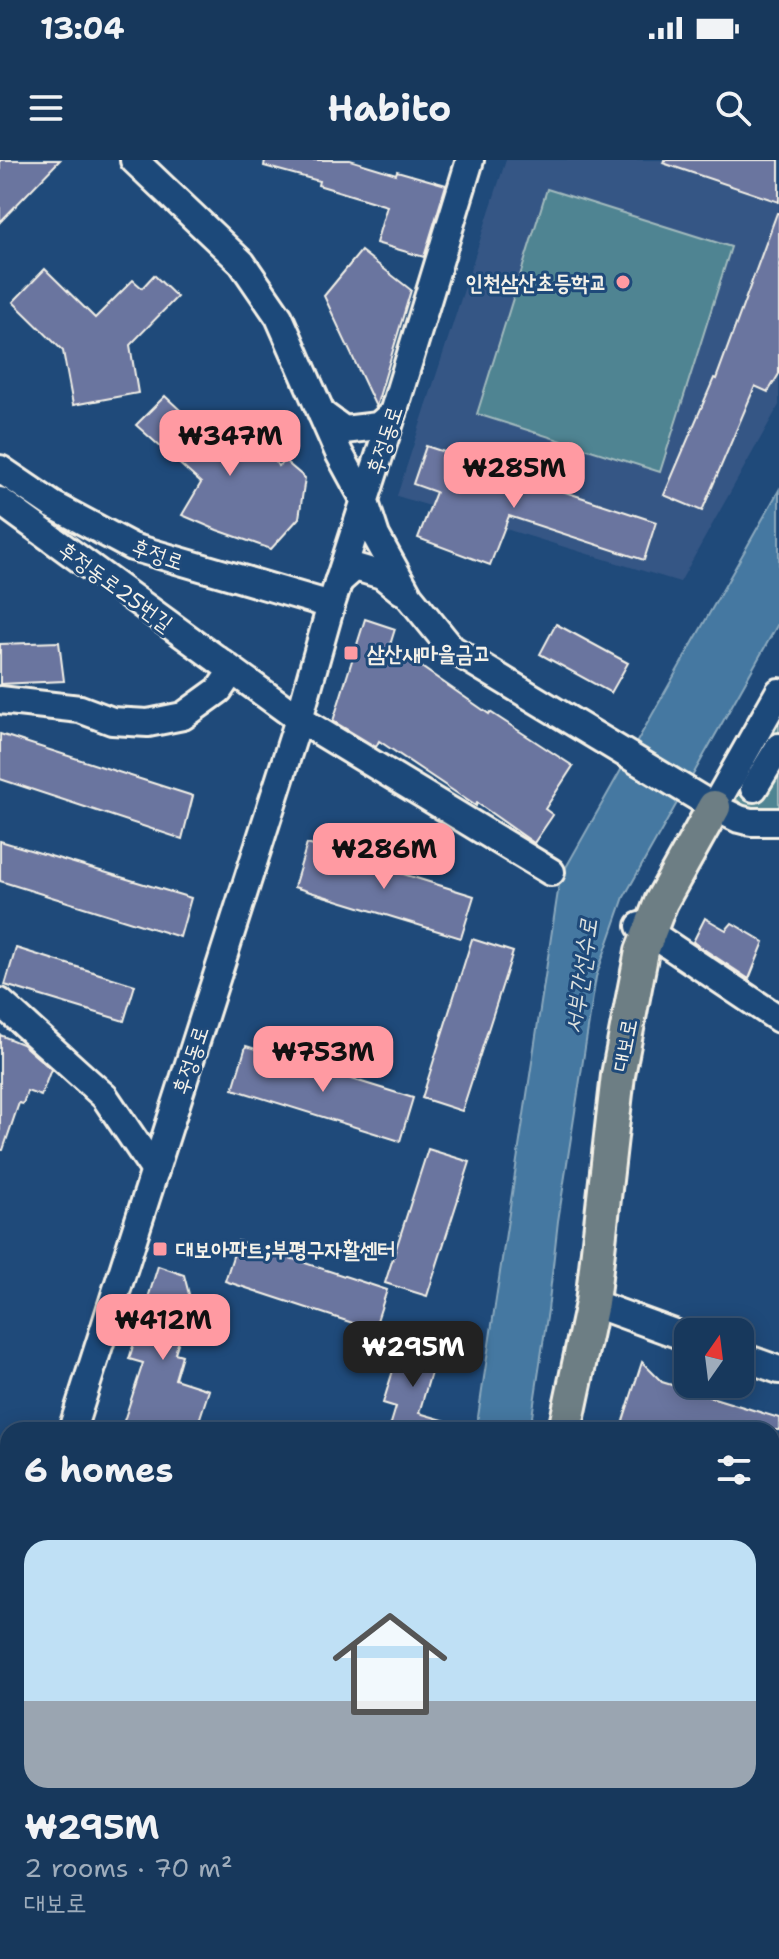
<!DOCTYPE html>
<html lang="en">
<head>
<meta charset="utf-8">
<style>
	:root { --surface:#17385c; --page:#203f62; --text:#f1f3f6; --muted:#9eacbb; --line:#365272; --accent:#ff9aa2 }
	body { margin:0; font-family:"Shantell Sans","Poor Story",sans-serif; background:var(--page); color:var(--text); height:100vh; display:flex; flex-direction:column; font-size:30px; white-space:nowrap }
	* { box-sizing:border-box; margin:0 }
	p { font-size:26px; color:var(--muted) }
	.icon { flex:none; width:44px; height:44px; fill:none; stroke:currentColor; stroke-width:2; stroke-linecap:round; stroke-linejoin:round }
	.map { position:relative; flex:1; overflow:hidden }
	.sheet { position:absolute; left:0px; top:1262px; width:780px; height:538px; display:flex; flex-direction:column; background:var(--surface); border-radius:24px 24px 0 0; box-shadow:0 4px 20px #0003,0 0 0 2px var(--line) }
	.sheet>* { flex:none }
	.needle { width:52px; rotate:14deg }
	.buttons { position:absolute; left:674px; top:1158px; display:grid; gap:16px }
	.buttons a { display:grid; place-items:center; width:80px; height:80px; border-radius:16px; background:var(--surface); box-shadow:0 4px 20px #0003,0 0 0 2px var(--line); font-size:40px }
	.price { position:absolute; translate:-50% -68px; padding:0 18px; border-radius:16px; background:var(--accent); color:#111; font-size:26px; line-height:52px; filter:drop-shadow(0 2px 4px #0008) }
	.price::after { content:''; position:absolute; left:50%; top:48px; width:24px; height:18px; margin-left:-12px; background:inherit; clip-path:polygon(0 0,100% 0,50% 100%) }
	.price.active { background:#222; color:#fff }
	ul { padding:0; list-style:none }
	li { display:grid; align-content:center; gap:16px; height:424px; padding:0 24px }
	li span { display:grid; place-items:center; height:248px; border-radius:24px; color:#555 }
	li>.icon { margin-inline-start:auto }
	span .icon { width:144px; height:144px; fill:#fffc; stroke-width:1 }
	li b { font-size:34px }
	h2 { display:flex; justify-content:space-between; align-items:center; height:96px; padding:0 24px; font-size:34px }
	.status { display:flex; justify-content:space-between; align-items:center; height:56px; padding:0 40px; background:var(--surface); direction:ltr }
	.status svg { height:22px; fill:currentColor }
	header { display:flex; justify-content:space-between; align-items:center; height:104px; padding:0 24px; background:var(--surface); font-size:36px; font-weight:700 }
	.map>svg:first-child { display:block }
	.built { fill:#365785 }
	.green { fill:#4f8492; stroke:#a2babd; stroke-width:2 }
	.water { fill:#4478a1; stroke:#8aa8bd; stroke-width:2 }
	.building { fill:#6b759f; stroke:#f4f1e8; stroke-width:2 }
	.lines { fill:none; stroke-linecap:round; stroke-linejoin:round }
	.minor-casing { stroke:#f4f1e8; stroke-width:32 }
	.major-casing { stroke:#f4f1e8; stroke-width:38 }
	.minor { stroke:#1f4a7a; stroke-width:26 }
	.major { stroke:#6d7e84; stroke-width:32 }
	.poi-dot { fill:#ff9aa2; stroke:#1f4a7a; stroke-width:3 }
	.labels { text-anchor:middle; stroke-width:6; stroke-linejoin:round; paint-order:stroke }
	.poi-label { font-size:22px; font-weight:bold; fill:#f4f1e8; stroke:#1f4a7a; text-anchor:start }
	.street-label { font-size:22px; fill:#f4f1e8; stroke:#1f4a7a }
	.water-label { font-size:24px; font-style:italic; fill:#dadfdd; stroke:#1f4a7a }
</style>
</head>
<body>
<div class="status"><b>13:04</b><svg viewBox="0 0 49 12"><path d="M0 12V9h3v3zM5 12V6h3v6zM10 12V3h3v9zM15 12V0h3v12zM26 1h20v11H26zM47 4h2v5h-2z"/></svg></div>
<header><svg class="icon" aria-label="menu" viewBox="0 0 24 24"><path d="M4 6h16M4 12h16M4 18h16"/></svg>Habito<svg class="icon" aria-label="search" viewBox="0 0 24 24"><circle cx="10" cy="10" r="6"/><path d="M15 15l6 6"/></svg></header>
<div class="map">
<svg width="779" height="1799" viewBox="0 0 779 1799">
	<rect width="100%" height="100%" fill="#1f4a7a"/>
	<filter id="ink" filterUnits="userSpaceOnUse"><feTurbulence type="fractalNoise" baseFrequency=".0125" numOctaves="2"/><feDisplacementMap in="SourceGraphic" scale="16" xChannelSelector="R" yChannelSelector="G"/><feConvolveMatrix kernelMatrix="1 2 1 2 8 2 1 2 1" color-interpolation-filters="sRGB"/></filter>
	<g filter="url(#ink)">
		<path class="built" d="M506,0H779V245L680,422L397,336Z"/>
		<g class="green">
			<path d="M547,29L731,87L660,312L477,254Z"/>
			<path d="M779,544V648H744L728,629Z"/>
			<path d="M772,1768L779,1771V1799H674L653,1792H772Z"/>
		</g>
		<path class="water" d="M779,330V462L624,737L596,817L558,1061L548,1150L530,1270H476L560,718Z"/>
		<g class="building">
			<path d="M0,0H60L0,62Z"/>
			<path d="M265,0H350L396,14L397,11L446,25L424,97L376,83L387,46L318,25L319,21L264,6Z"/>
			<path d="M664,0H779V42L663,3Z"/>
			<path d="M777,53H779V214L768,232L755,226L702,351L664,335L714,218L716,219Z"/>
			<path d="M361,91L411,130L376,247L324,136Z"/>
			<path d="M45,109L95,158L133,120L142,128L154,115L177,137L130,185L138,233L73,245L63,191L13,142Z"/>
			<path d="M165,236L224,291L258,268L278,306L285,301L305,318L299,358L271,389L217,370L182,355L201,323L136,265Z"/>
			<path d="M426,286L656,362L644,400L509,356L490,405L418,378L436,332L413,324Z"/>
			<path d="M365,459L395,469L390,485L489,554L490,552L573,606L545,649L553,655L534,683L477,643L476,646L379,581L376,587L333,561Z"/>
			<path d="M556,464L628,503L611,533L540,494Z"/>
			<path d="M59,482L64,521L0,524V484Z"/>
			<path d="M0,574L193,636L182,679L0,619Z"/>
			<path d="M0,681L191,738L180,777L0,721Z"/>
			<path d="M307,684L474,736L461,778L294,727Z"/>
			<path d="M705,758L726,770L732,763L764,782L749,819L693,782Z"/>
			<path d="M472,779L513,792L462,951L422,938Z"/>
			<path d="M16,788L135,825L124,861L5,825Z"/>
			<path d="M0,875L22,884L51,909L41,936L27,931L23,944L19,943L3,990H0Z"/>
			<path d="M246,886L413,938L400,981L233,929Z"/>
			<path d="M428,989L470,1002L427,1136L385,1123Z"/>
			<path d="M238,1081L387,1130L374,1170L225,1121Z"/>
			<path d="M158,1106L184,1115L191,1142L175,1193L182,1195L175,1219L209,1230L196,1270H121L143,1203L129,1199Z"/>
			<path d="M403,1178L438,1189L419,1253L460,1265L459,1270H389L396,1247L383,1243Z"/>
			<path d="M642,1202L662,1222L779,1258V1270H620Z"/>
		</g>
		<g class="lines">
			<g class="minor-casing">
				<g id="minor">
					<path d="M134,0L242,103L279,157L339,293L364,339L376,376L409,436L452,489L714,647L739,659L751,662H779"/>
					<path d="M322,254L344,270L378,266L393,253"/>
					<path d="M0,309L53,345L132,387L331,445"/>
					<path d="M0,341L299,559L551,712"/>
					<path d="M338,422L355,407L382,415L402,431"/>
					<path d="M0,540L80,549L112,561L148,563L183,556L219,530L232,511"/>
					<path d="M754,628L779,587"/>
					<path d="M714,647L779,532"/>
					<path d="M640,766L779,859"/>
					<path d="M0,842L105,937L155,1011"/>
					<path d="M592,1143L688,1178"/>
					<path d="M740,1196L779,1210"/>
					<path d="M72,1270L299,559L331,445L393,253L470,0"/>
				</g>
			</g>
			<g class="major-casing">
				<g id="major">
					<path d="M565,1270L592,1143L618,915L642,791L661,742L714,647"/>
					<path d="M0,1438L8,1441"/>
					<path d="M772,1687L779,1689"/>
					<path d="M391,1799L393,1792"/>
				</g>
			</g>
			<use href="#minor" class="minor"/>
			<use href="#major" class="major"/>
		</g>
	</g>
	<g class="poi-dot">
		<circle cx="623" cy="122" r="8"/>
		<rect x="343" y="485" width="16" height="16" rx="4"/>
		<rect x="152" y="1081" width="16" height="16" rx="4"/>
	</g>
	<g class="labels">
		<g class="poi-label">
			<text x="607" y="130" text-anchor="end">인천삼산초등학교</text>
			<text x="367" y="501">삼산새마을금고</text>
			<text x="176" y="1097">대보아파트;부평구자활센터</text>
		</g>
		<g class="street-label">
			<text transform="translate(384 280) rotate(-72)" y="8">후정동로</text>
			<text transform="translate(158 394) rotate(19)" y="8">후정로</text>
			<text transform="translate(116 426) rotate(36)" y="8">후정동로25번길</text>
			<text transform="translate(624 885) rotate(-79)" y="8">대보로</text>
			<text transform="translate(190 900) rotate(-72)" y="8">후정동로</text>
		</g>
		<g class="water-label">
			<text transform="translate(581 816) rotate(-82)" y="8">서부간선수로</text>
		</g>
	</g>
</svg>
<div class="buttons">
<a><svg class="needle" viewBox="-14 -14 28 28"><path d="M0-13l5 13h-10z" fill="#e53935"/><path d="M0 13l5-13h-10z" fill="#9eacbb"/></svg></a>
</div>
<b class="price" style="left:230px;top:318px">₩347M</b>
<b class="price" style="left:514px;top:350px">₩285M</b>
<b class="price" style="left:384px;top:731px">₩286M</b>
<b class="price" style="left:323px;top:934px">₩753M</b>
<b class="price" style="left:163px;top:1202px">₩412M</b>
<b class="price active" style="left:413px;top:1229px">₩295M</b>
<section class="sheet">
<h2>6 homes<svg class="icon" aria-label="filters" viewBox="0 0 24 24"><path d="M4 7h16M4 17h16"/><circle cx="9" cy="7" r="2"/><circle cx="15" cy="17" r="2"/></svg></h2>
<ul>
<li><span style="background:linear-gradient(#bfe0f5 65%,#9aa5b1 0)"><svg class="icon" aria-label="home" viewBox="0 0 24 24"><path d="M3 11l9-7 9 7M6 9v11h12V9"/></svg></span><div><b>₩295M</b><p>2 rooms · 70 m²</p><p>대보로</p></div></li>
</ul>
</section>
</div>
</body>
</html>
